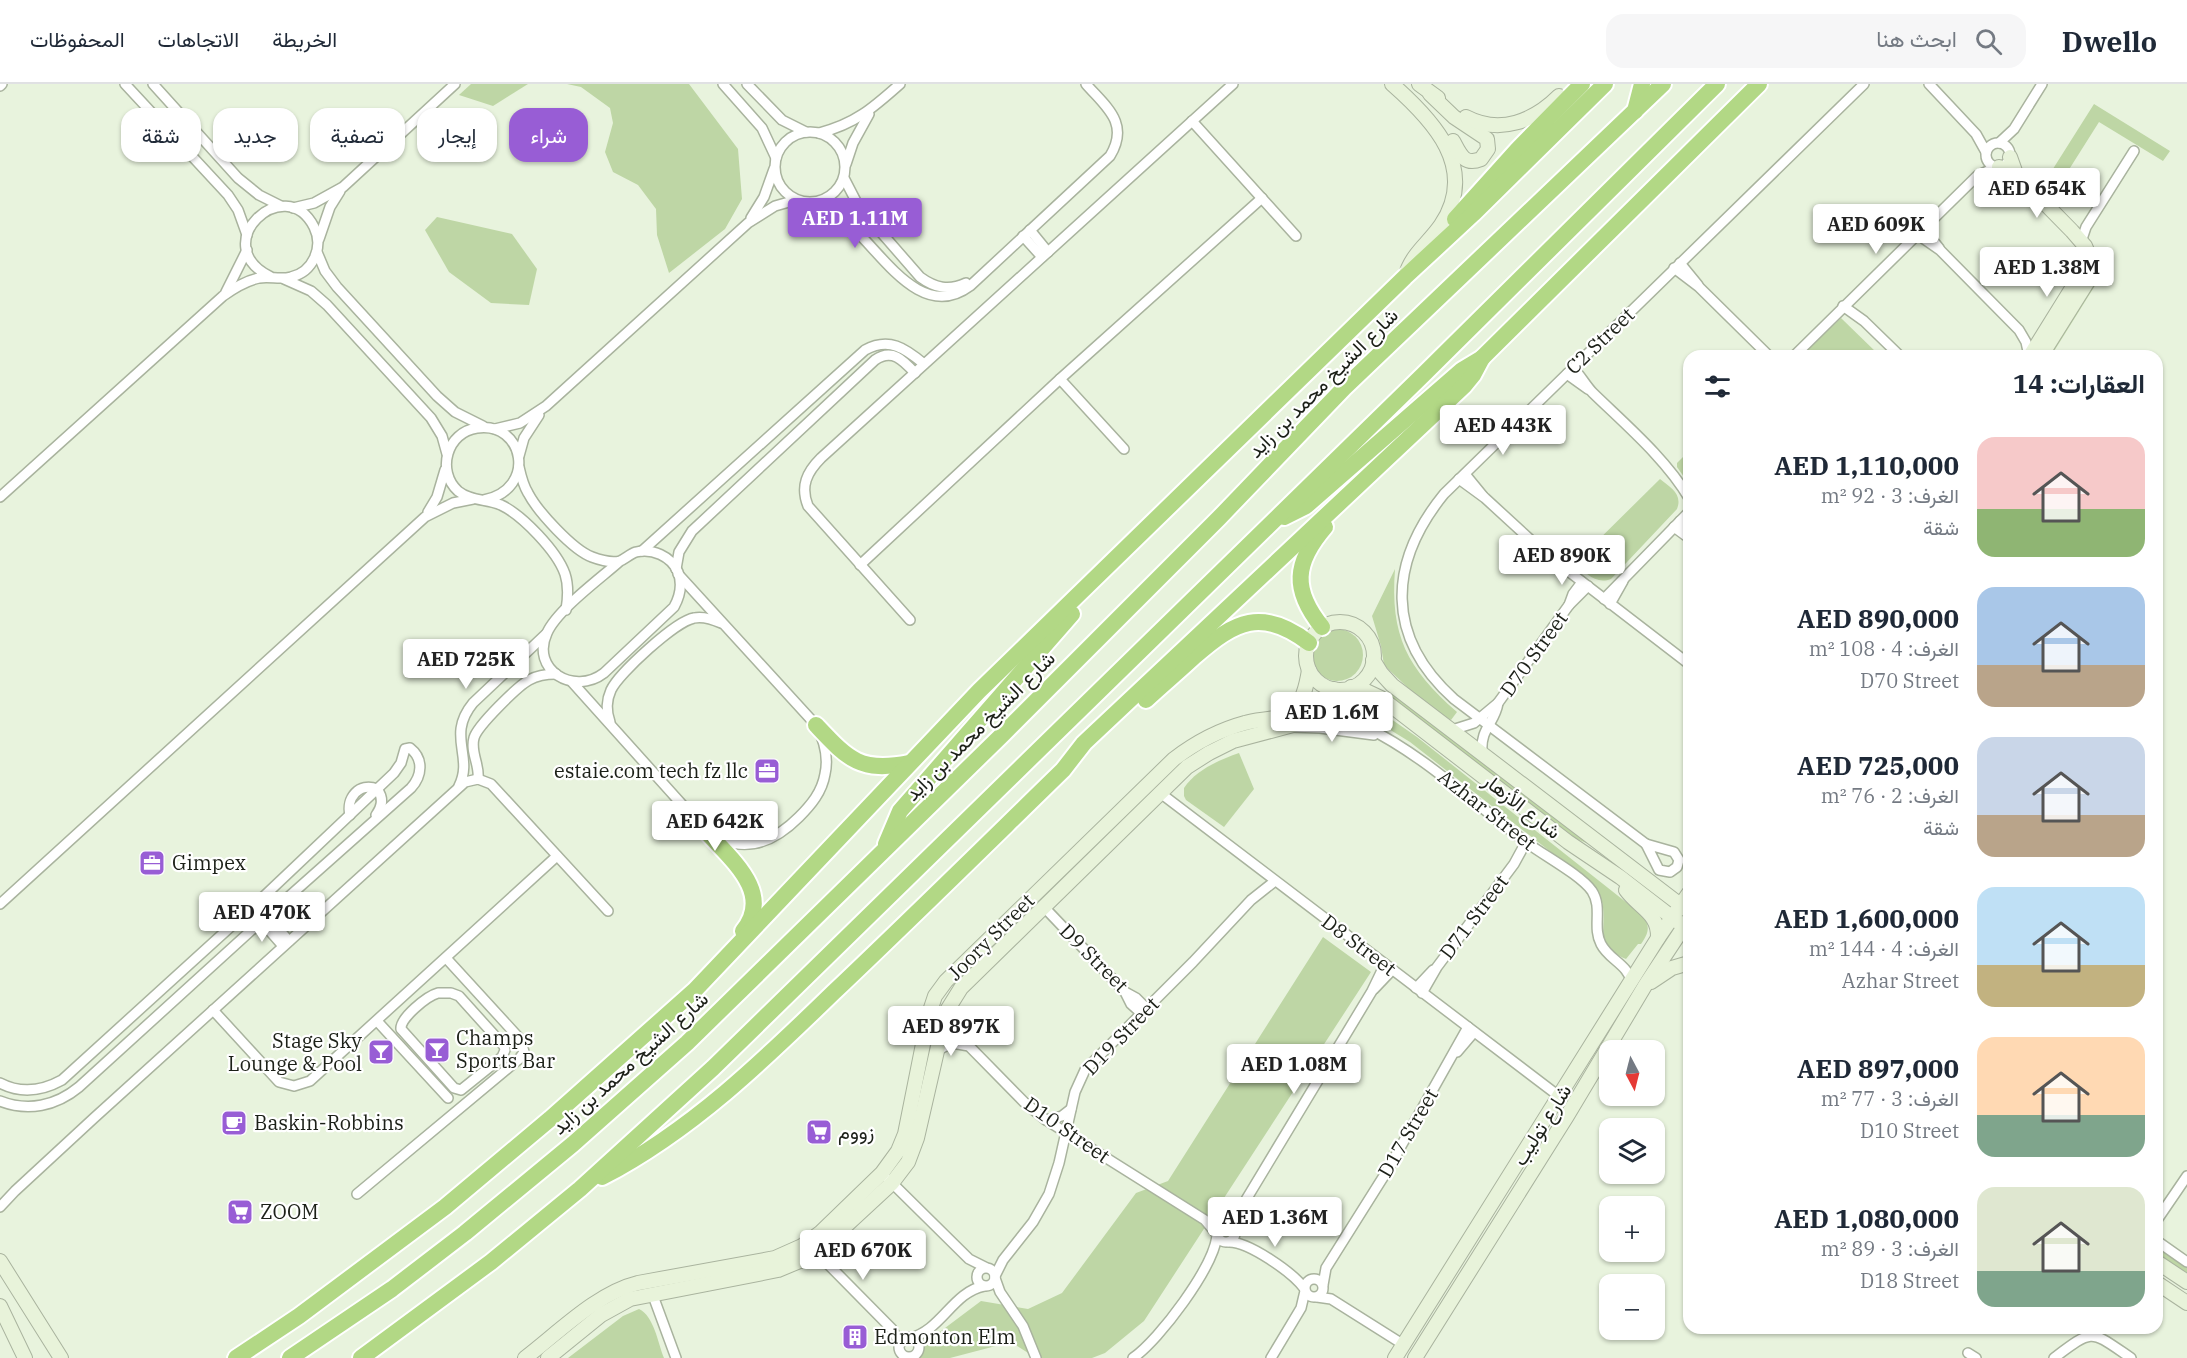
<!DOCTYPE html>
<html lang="ar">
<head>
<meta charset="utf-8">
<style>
	:root { --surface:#fff; --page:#f6f6f7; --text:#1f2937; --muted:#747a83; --line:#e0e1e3; --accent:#985dd5 }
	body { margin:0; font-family:"IBM Plex Serif",Vazirmatn,serif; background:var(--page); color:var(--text); direction:rtl; height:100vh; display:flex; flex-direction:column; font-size:22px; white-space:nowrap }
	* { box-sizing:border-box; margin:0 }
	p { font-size:20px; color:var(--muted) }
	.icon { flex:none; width:33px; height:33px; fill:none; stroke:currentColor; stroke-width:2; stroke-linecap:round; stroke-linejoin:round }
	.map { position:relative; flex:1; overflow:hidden; direction:ltr }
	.drawer { position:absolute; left:1683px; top:266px; width:480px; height:984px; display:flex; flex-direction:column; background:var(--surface); border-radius:18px; box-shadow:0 2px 4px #0004; direction:rtl }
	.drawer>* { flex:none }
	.banner { position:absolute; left:18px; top:24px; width:570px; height:54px; direction:rtl; display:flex; gap:12px }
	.needle { width:39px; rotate:173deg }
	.tools { position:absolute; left:1599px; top:956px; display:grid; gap:12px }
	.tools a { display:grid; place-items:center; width:66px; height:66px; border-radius:12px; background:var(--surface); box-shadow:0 2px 4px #0004; font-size:30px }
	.price { position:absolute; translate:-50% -51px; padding:0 14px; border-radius:6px; background:#fff; color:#222; font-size:20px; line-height:39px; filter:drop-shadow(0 2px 3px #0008) }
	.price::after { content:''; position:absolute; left:50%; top:36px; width:18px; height:14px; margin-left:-9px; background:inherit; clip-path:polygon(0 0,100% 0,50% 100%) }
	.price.selected { background:var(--accent); color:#fff }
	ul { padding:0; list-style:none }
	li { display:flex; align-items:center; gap:18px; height:150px; padding:0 18px }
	li span { display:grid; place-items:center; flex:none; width:168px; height:120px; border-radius:18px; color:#555 }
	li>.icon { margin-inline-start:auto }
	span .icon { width:72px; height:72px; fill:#fffc; stroke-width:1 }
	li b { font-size:26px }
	h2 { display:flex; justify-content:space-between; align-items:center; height:72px; padding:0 18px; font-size:26px }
	.chip { padding:0 21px; border-radius:18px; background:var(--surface); box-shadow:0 2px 4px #0004; font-size:21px; line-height:54px }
	.chip.selected { background:var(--accent); color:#fff }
	header { display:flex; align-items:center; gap:36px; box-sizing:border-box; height:84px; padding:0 30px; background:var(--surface); border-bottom:2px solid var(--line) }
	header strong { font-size:28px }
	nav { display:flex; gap:33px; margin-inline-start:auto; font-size:21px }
	.search { width:420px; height:54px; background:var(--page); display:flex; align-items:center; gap:15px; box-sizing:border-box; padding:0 21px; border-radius:18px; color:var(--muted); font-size:22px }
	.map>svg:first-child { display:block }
	.green { fill:#bed6a5 }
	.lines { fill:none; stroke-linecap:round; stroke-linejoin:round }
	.street-casing { stroke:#a9b39e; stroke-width:12 }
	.secondary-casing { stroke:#a9b39e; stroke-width:16 }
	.highway-casing { stroke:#fff; stroke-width:20 }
	.street { stroke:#fff; stroke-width:9 }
	.secondary { stroke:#e8f3da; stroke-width:14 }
	.highway { stroke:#b2d885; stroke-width:16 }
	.labels { text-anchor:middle; stroke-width:4.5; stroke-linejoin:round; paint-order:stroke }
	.street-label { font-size:20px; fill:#1c2018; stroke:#fff }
	.poi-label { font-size:20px; fill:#1c2018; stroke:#fff; text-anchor:start }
</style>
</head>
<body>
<header>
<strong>Dwello</strong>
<div class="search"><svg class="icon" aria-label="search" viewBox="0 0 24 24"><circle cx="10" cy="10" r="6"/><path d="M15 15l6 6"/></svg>ابحث هنا</div>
<nav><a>الخريطة</a><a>الاتجاهات</a><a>المحفوظات</a></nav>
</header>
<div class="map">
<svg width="2187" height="1274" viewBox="0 0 2187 1274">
	<rect width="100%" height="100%" fill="#e8f3dd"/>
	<g class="green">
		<path d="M471,0H528L493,22L459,11Z"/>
		<path d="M567,0H689L738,65L742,115L725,145L669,189L657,151L656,125L638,101L613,88L605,68L613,39L610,24L581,3Z"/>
		<path d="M2094,20L2170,67L2163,77L2099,38L2063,95L2051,88Z"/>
		<path d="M437,133L512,150L537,185L529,221L491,219L449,188L425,146Z"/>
		<path d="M2094,188L2101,192L2051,272L2069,231Z"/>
		<path d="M1841,234L1879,271H1802Z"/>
		<path d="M1689,367V400L1677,383V379Z"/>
		<path d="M1660,395C1670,403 1683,410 1677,425L1611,495C1595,501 1585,488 1575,479Z"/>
		<path d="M1395,485C1390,552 1407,584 1457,628L1451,636L1427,622L1384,581L1381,562L1372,532Z"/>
		<circle cx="1337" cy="571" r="26"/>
		<path d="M1389,607L1593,762L1568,751L1386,612Z"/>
		<path d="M1346,615L1361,616L1368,619L1417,653L1641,830C1651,841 1649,849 1641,860H1638L1626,875C1595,863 1606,847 1603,823C1602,814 1598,807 1593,801L1410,658L1379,639L1324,622L1328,619Z"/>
		<path d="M1239,669L1254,705L1224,743L1186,716L1184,712V704C1196,686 1219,676 1239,669Z"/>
		<path d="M1323,853L1371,888L1144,1237L1105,1269L1092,1274H1036L1011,1258L950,1274H905L981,1217L1028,1225L1062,1209L1136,1109L1168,1097Z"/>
		<path d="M2157,1163L2187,1184V1193L2157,1172Z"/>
		<path d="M639,1225C654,1232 658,1259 664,1274H568L623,1232Z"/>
	</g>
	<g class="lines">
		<g class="street-casing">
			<g id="street">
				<path d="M125,0L228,111L238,126L247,151"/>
				<path d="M153,0L238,94L259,111L281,122"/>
				<path d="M723,0L762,44L776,74"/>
				<path d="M747,0L782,36L806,48"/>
				<path d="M1929,0L1976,50L1986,68"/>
				<path d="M0,2L2,0"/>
				<path d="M1192,37L1296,152"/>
				<circle cx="810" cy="83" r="35"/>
				<path d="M819,49C855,40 873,24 900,0"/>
				<circle cx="1998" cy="71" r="12"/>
				<path d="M1999,59L2014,45L2042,0"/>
				<path d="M846,80L853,59L869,30"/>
				<path d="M844,94L859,123L920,193C935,204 949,207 966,199"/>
				<path d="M812,119C828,126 842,134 855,146C885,174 923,237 970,202L1110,72C1130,39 1106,23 1086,0"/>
				<path d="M293,124L314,119L343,103L455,0"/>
				<path d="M751,134L764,113L774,85"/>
				<path d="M1923,144L1939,164"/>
				<path d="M1030,146L1048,168"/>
				<path d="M1917,150L1940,166L2019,246L2026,258L2029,272"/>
				<path d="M1023,152L1042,173"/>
				<path d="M319,155L330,123L340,107"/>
				<path d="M2081,158L2086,143L2134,67"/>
				<path d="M317,168L325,187L337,203L437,312L455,328L483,342"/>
				<path d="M1680,179L1698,201"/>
				<path d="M1674,184L1699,203L1769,272"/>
				<path d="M284,195L311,207L327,221L431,334L442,352L447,370"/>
				<path d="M226,208L247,166"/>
				<path d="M1843,222L1864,237L1900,272"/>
				<path d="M1794,272L1977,92L1996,83"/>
				<path d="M1573,284C1581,292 1586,302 1593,309C1626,341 1666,375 1689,414"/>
				<path d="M1567,290L1588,305"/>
				<path d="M1060,295L1124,365"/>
				<path d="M495,345L520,339L546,322L748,139L775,122L796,116"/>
				<path d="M519,372L524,354L539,331"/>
				<path d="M519,383C521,392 523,401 528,409C538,428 573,466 592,473C600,476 612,479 620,477C625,475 630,470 636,468C652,464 671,472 678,488C683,501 680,512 674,523L604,589C574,612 530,586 547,549C557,526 601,494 620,477"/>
				<path d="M1465,390L1483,412"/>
				<path d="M1459,395L1485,414L1546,470L1689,580"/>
				<path d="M0,413L223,212C234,204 245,197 259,194C270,192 280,196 291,193C313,188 324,163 314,143C285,86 205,161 271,193"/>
				<path d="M484,416C538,405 524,337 477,344C447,348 436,387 458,407C470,417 487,415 501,421C522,431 557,467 565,490C569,502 568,514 566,526"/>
				<path d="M428,428L437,413L445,386"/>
				<path d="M1680,437L1689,447"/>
				<path d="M1674,443L1689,454"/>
				<path d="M642,467L865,266C889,253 905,264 924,280"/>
				<path d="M860,481L1060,295L1262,114"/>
				<path d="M676,485L679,468L692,447L875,276C892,264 903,276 915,289"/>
				<path d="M1604,515L1689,428"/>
				<path d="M1610,520L1623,497"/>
				<path d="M1569,521L1588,502"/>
				<path d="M910,536L808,422C800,402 807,388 821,374L1233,0"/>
				<path d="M572,598L704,745C738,771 770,762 799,733C811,721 822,708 825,690C829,672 824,656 816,641L678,490"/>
				<path d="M1308,628C1326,638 1348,635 1366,643C1425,672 1473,719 1526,758C1543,771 1581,791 1592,807C1603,824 1592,843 1601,860C1609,876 1628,880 1632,899"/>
				<path d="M610,638C606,627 606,617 611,606C619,589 676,537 694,534C703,532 712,535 721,539"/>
				<path d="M1290,643L1320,644L1374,651"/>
				<path d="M1452,646L1474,639L1498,619"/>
				<path d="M1482,669C1480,644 1495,639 1498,619L1569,521L1573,510L1582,498"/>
				<path d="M478,695C480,681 470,668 474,654C477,642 518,602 529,596C538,591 546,590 556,590"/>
				<path d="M459,702C474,672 446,652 473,619L546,550"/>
				<path d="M1159,708L1560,1013"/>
				<path d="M350,731C346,714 359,698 377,705C384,714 382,723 376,731"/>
				<path d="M1646,760L1454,615C1385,553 1388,479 1444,410L1864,0"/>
				<path d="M1646,760L1674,768L1679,776L1677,783L1670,788L1659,786Z"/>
				<path d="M0,820L425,433L453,419L473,415"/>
				<path d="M1043,822L1125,908L1136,914L1146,924"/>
				<path d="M267,832L289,857"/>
				<path d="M261,837L283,862"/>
				<path d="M1416,904L1433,886"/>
				<path d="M1374,905L1392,886"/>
				<path d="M1125,908L1131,920L1141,929"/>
				<path d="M438,909H451L459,912L504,962L505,966L502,973L461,1006L454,1004L401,945C400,934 427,912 438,909Z"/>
				<path d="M1422,909L1437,883L1514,780L1526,758"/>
				<path d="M213,926L279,998L294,1002L310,997L557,772"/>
				<path d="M946,928L953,941L969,962"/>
				<path d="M377,937L448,1014"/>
				<path d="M936,967L952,959L969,962L1024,1018L1046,1036L1205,1136L1216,1149"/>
				<path d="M1457,968L1474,948"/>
				<path d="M0,999C21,1010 42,1007 62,996L260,816L394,689L401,679L405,665L410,664C424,675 422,692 411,704L267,832L79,1003C56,1022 28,1028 0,1017"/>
				<path d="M1046,1036L1062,1032L1071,1025"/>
				<path d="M888,1095L969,1175L985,1183"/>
				<path d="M357,1110L519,975L524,968L521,956L446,874"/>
				<path d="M0,1123L15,1107L94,1034L465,698L478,695L491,700L608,827"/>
				<path d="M2157,1136L2187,1092"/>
				<circle cx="1226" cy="1149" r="9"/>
				<path d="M1235,1146L1238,1129L1372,907L1385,880"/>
				<path d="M2157,1157L2187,1178"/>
				<path d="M1229,1158C1249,1158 1292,1188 1304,1204"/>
				<path d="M816,1168L892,1245L900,1260"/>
				<circle cx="986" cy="1193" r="9"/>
				<path d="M995,1192L1003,1176L1033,1138L1049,1110L1059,1079L1075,1008L1085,986L1193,878L1251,816L1275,797"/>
				<path d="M995,1194L1000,1208L1023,1242L1036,1274"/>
				<circle cx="1314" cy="1204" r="9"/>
				<path d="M1323,1201L1326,1184L1387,1087L1468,943"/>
				<path d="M652,1209L676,1274"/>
				<path d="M1317,1213L1331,1215L1404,1261"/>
				<circle cx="909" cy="1263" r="10"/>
				<path d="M910,1254C941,1247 953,1208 984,1202"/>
				<path d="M1968,1269L1976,1274"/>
				<path d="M1133,1274C1160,1255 1213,1184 1217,1152"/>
				<path d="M1271,1274L1301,1224L1305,1207"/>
				<path d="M2054,1274C2094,1244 2090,1246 2131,1274"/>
			</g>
		</g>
		<g class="secondary-casing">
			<g id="secondary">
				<path d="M1392,0C1433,36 1479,84 1441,141C1428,160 1412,169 1405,193"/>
				<path d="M1419,0L1438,14"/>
				<path d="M1430,10L1454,33L1487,55L1488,65L1481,75C1464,82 1460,70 1453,57"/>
				<path d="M1466,33C1500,51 1534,37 1559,12"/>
				<path d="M2010,73L2016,90"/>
				<path d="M1999,83L2016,90L2072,147L2085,162L2091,176V183L2088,197L2041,272"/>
				<path d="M2030,272L2079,193L2084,172"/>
				<circle cx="1340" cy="572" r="34"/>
				<path d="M1373,576L1381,589L1392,601L1687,826"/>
				<path d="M1351,603L1364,606L1381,614L1568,758L1620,793L1678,838"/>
				<path d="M1626,806C1639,824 1659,829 1658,854"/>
				<path d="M1651,898L1672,884L1689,879"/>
				<path d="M0,1177L61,1274"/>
				<path d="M2157,1178L2187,1198"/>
				<path d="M2157,1199L2187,1219"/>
				<path d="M0,1222L25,1274"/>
				<path d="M525,1274C559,1248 597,1209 638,1199L775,1174L802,1162L820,1149L882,1089L898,1067L905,1050L929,930L935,912L946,897L1174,675C1195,659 1219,646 1245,639C1260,634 1282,637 1294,625C1304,616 1307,599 1309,586"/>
				<path d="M548,1274L601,1231L630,1215L778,1186L807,1174L826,1160L892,1099L908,1078L917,1054L946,928L961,904L1187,683L1209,669L1233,657L1293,641L1334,605"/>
				<path d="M1395,1274L1658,854L1689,809"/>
				<path d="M1415,1274L1567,1032L1646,900L1689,835"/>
			</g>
		</g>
		<g class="highway-casing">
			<g id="highway">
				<path d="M1635,27L1642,0"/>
				<path d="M1455,135L1518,65L1582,0"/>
				<path d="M1284,433L1306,422L1462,286L1482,274L1759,0"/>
				<path d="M1322,543C1292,506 1294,479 1325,443"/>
				<path d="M1146,616C1162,601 1179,587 1195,572C1235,537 1262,523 1309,559"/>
				<path d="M816,641C848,675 860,689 909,679"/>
				<path d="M704,745C728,773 775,808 743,847"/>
				<path d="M886,760L900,727L1072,530"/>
				<path d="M602,1093C691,1047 764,976 835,907C912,834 987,760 1063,686L1084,659L1464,302L1473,291L1482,274"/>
				<path d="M236,1274L299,1232L445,1123L550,1035L695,906L979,607L1405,193L1473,130L1605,0"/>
				<path d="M290,1274L392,1205L465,1149L573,1060L687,959L1002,651L1219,434L1344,304L1663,0"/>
				<path d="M361,1274L491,1178L580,1105L713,984L1423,291L1717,0"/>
			</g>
		</g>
		<use href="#street" class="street"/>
		<use href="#secondary" class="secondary"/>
		<use href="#highway" class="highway"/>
	</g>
	<defs>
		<g id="office-square" transform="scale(1.35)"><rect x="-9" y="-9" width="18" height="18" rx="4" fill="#985dd5" stroke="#fff"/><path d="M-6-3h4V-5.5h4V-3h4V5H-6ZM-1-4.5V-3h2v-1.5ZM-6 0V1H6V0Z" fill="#fff"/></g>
		<g id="bar-square" transform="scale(1.35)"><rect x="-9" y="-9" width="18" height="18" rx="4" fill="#985dd5" stroke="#fff"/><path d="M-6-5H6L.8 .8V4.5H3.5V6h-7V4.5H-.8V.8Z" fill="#fff"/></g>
		<g id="cafe-square" transform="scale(1.35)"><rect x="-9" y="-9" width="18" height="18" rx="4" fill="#985dd5" stroke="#fff"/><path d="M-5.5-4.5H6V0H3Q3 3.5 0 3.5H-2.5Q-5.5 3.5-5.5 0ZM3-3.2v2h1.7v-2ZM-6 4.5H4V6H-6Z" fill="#fff"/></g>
		<g id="supermarket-square" transform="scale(1.35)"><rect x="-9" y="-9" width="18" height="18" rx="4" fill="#985dd5" stroke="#fff"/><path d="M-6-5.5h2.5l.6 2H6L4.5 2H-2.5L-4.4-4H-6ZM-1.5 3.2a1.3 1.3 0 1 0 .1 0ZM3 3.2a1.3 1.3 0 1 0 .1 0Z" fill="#fff"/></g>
		<g id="building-square" transform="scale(1.35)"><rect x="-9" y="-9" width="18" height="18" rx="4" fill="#985dd5" stroke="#fff"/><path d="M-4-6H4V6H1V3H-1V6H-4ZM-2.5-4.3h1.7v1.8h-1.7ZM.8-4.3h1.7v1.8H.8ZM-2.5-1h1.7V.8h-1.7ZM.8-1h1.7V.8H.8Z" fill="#fff"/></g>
	</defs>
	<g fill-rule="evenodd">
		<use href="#office-square" x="767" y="687"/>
		<use href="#office-square" x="152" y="779"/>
		<use href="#bar-square" x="437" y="966"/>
		<use href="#bar-square" x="381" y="968"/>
		<use href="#cafe-square" x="234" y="1039"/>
		<use href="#supermarket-square" x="819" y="1048"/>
		<use href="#supermarket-square" x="240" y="1128"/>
		<use href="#building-square" x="855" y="1253"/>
	</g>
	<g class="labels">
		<g class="street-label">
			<text transform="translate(1600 257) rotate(-44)" y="7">C2 Street</text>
			<text transform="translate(1323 299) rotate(-45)" y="7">شارع الشيخ محمد بن زايد</text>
			<text transform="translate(1534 570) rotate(-54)" y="7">D70 Street</text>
			<text transform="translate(980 642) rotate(-45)" y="7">شارع الشيخ محمد بن زايد</text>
			<text transform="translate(1522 722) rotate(38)" y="7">شارع الأزهار</text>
			<text transform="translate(1487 726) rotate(38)" y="7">Azhar Street</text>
			<text transform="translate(1474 833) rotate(-53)" y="7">D71 Street</text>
			<text transform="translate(991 853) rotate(-45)" y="7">Joory Street</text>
			<text transform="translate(1359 861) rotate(37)" y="7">D8 Street</text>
			<text transform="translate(1094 874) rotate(45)" y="7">D9 Street</text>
			<text transform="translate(1121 952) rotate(-46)" y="7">D19 Street</text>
			<text transform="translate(630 979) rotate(-42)" y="7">شارع الشيخ محمد بن زايد</text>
			<text transform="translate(1542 1041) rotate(-58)" y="7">شارع توليب</text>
			<text transform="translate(1067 1046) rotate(35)" y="7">D10 Street</text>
			<text transform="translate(1408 1049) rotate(-60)" y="7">D17 Street</text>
		</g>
		<g class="poi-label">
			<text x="748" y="694" text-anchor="end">estaie.com tech fz llc</text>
			<text x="172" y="786">Gimpex</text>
			<text x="456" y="961">Champs<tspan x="456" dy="23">Sports Bar</tspan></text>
			<text x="362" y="964" text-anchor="end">Stage Sky<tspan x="362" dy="23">Lounge &amp; Pool</tspan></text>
			<text x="254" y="1046">Baskin-Robbins</text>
			<text x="838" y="1055">زووم</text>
			<text x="260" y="1135">ZOOM</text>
			<text x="874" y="1260">Edmonton Elm</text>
		</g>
	</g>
</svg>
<div class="tools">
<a><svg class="needle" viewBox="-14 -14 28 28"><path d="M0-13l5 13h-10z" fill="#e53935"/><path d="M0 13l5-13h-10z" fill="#747a83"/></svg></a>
<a><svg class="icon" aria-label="layers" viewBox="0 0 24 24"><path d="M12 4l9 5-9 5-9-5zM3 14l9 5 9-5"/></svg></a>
<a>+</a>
<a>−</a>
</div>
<b class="price" style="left:2037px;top:135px">AED 654K</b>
<b class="price selected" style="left:855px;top:165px">AED 1.11M</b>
<b class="price" style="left:1876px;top:171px">AED 609K</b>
<b class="price" style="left:2047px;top:214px">AED 1.38M</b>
<b class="price" style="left:1503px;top:372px">AED 443K</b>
<b class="price" style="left:1562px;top:502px">AED 890K</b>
<b class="price" style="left:466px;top:606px">AED 725K</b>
<b class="price" style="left:1332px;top:659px">AED 1.6M</b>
<b class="price" style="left:715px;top:768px">AED 642K</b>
<b class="price" style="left:262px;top:859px">AED 470K</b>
<b class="price" style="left:951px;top:973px">AED 897K</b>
<b class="price" style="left:1294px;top:1011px">AED 1.08M</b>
<b class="price" style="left:1275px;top:1164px">AED 1.36M</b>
<b class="price" style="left:863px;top:1197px">AED 670K</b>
<div class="banner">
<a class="chip selected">شراء</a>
<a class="chip">إيجار</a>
<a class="chip">تصفية</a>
<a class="chip">جديد</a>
<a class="chip">شقة</a>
</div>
<section class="drawer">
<h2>العقارات: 14<svg class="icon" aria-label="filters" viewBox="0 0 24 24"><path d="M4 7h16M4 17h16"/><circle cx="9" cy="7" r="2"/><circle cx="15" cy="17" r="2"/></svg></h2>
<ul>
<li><span style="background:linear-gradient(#f6c9c9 60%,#8fb573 0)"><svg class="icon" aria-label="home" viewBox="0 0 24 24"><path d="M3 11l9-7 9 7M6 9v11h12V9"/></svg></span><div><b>AED 1,110,000</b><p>الغرف: 3 · 92 m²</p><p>شقة</p></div></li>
<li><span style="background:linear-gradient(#a9c7e8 65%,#b9a48a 0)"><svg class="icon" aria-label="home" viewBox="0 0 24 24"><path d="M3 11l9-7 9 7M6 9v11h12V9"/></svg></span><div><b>AED 890,000</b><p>الغرف: 4 · 108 m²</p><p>D70 Street</p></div></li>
<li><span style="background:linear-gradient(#c9d6e8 65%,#b9a48a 0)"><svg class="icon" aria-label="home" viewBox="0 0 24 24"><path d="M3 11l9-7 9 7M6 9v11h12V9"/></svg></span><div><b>AED 725,000</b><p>الغرف: 2 · 76 m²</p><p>شقة</p></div></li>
<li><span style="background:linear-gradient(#bfe0f5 65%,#c2b280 0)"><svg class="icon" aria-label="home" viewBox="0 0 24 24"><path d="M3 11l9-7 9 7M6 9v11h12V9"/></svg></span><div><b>AED 1,600,000</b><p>الغرف: 4 · 144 m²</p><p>Azhar Street</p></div></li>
<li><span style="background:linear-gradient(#ffd9b3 65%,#7fa58c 0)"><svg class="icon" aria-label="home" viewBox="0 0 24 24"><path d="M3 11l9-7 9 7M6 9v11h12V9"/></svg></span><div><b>AED 897,000</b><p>الغرف: 3 · 77 m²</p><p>D10 Street</p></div></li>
<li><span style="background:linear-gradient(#dfe7d0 70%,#7fa58c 0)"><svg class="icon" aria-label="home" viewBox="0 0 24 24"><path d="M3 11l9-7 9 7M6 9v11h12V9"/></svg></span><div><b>AED 1,080,000</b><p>الغرف: 3 · 89 m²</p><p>D18 Street</p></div></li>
</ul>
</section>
</div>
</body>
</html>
